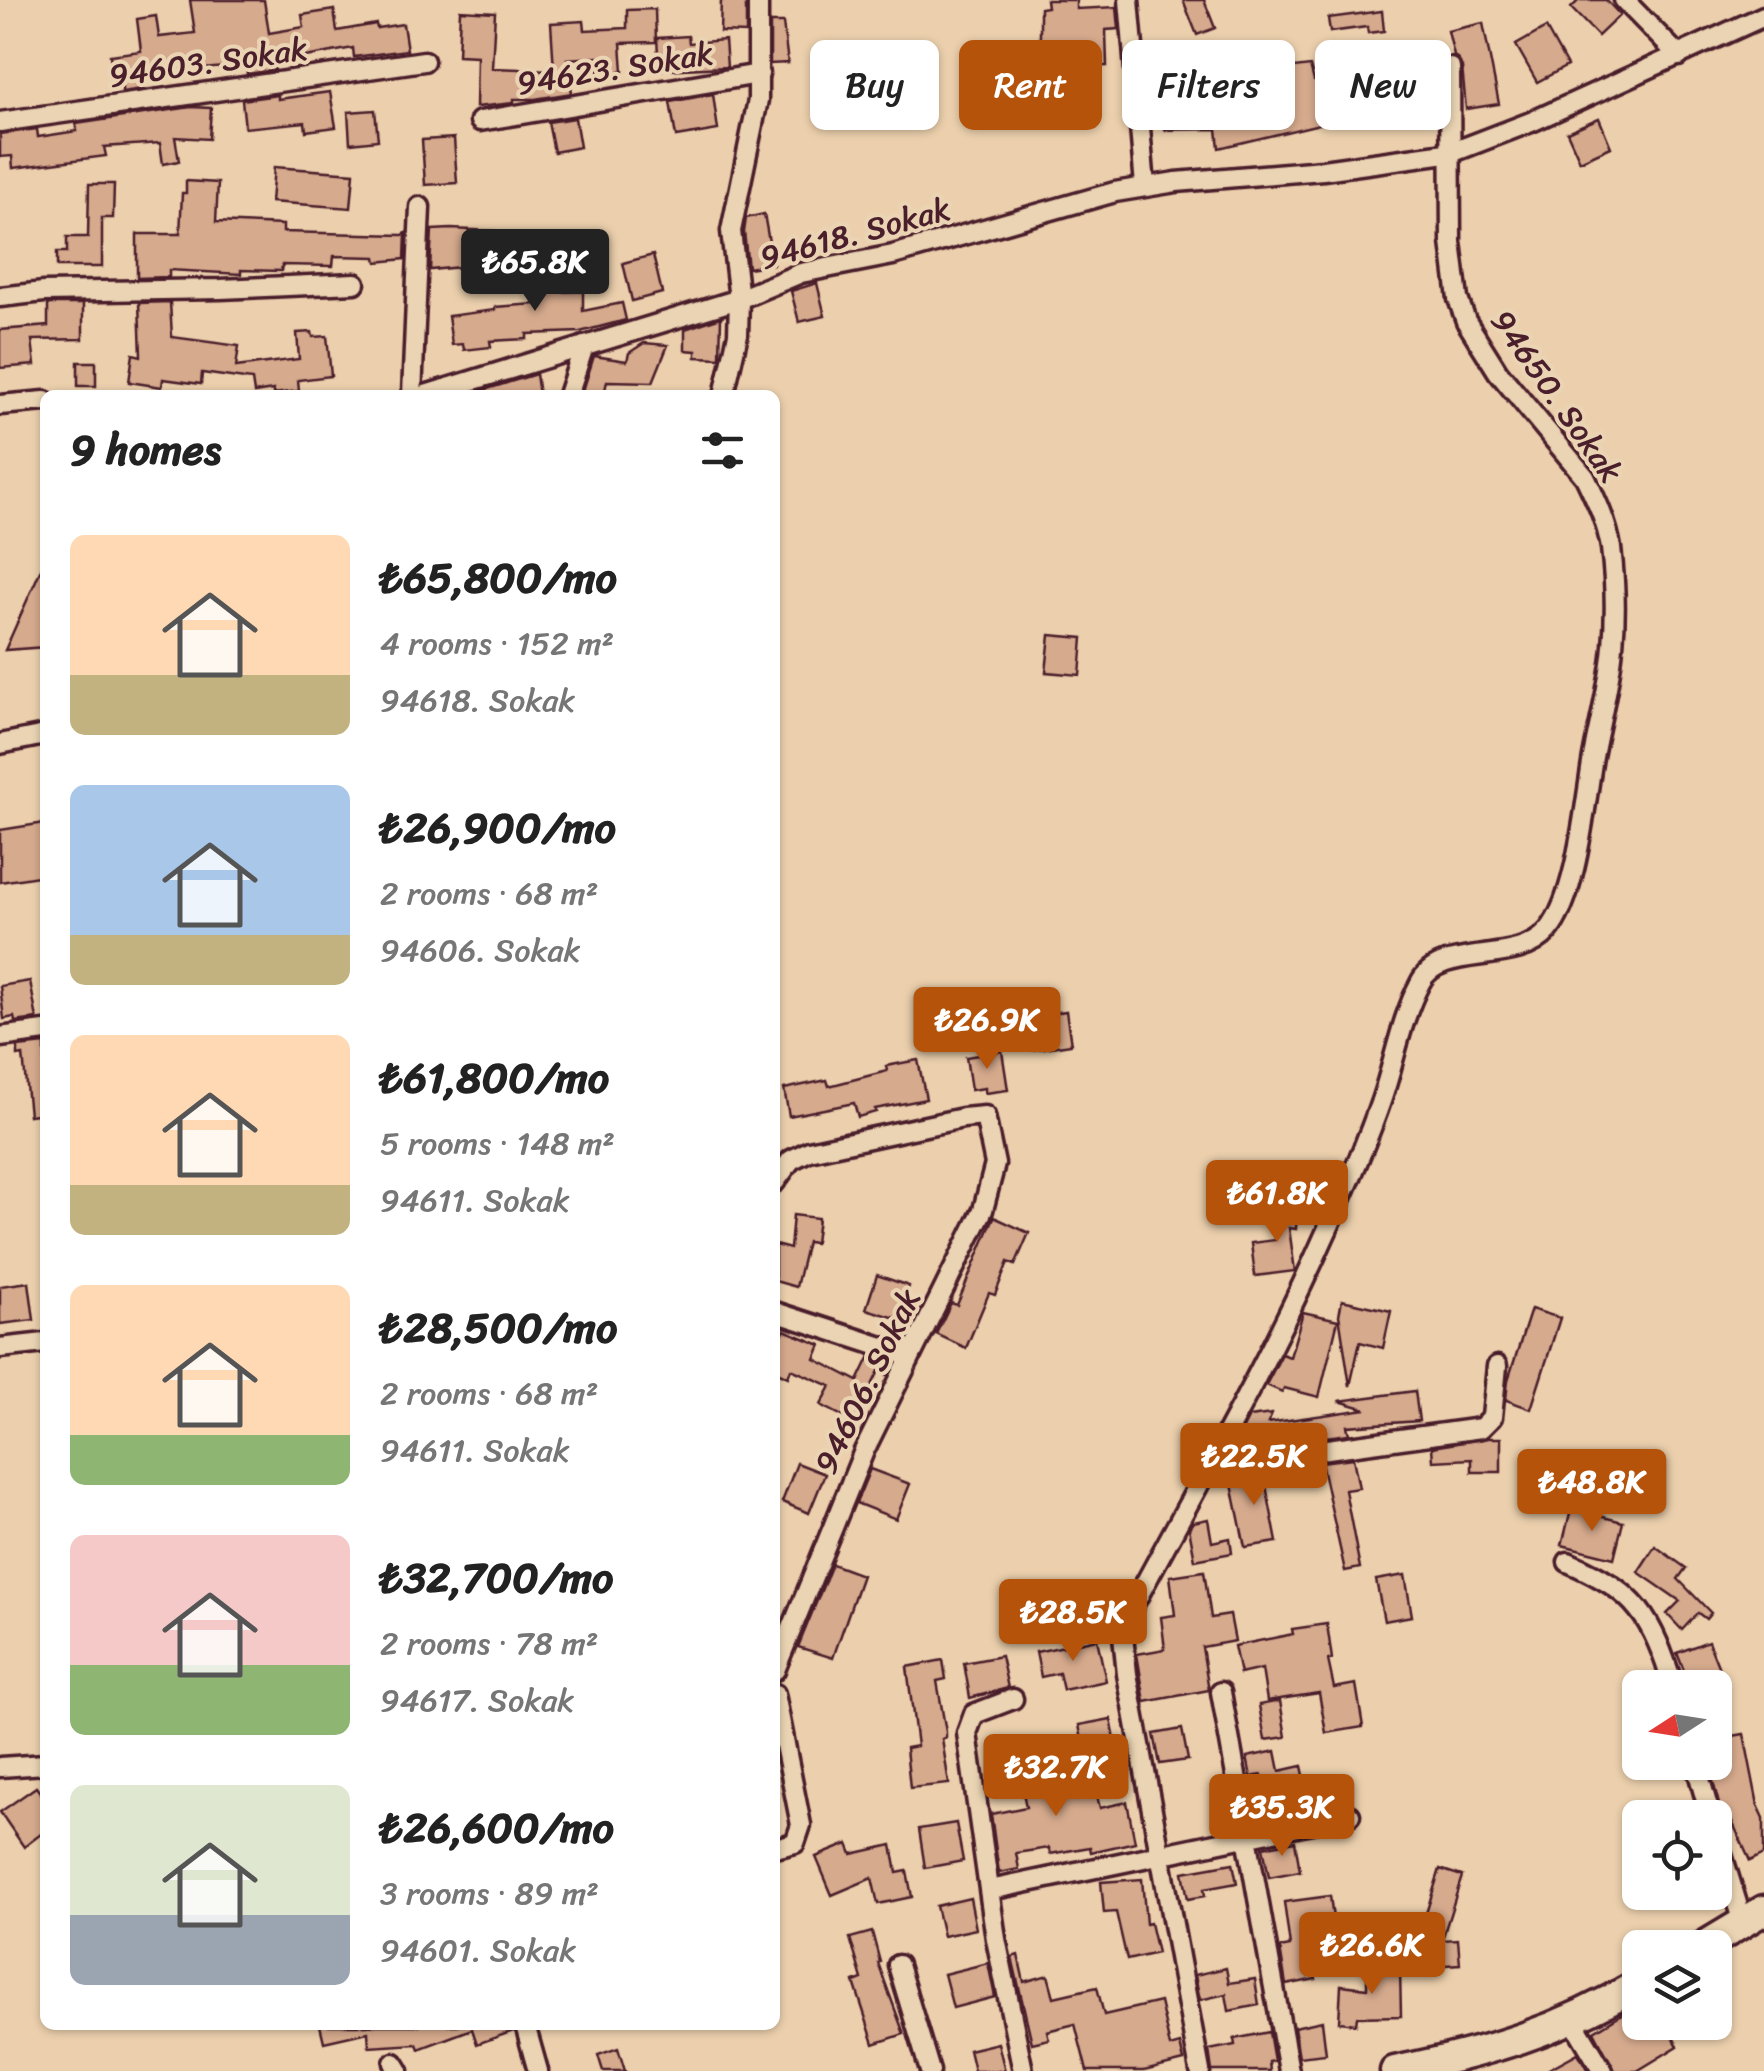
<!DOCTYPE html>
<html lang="en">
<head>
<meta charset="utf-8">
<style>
	:root { --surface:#fff; --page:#f2f2f2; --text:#222; --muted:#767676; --accent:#b45309 }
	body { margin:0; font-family:Sriracha,sans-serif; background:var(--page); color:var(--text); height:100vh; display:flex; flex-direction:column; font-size:38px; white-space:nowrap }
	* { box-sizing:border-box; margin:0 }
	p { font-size:32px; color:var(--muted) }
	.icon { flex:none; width:55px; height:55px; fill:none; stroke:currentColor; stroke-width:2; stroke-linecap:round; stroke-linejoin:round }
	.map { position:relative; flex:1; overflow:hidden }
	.details { position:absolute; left:40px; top:390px; width:740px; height:1640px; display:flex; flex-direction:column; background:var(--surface); border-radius:15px; box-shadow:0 2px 8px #0004 }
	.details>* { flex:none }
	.hud { position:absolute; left:810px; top:40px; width:802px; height:90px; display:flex; gap:20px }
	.needle { width:65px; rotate:258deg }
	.controls { position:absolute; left:1622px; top:1670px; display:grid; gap:20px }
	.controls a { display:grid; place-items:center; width:110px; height:110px; border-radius:15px; background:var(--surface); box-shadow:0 2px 8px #0004; font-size:50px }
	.price { position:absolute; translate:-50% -85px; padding:0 22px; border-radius:10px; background:var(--accent); color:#fff; font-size:32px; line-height:65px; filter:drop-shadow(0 2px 5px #0008) }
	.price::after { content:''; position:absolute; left:50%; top:60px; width:30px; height:22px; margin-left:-15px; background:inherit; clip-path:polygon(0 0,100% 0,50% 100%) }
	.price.on { background:#222; color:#fff }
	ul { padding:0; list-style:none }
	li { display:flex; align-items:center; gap:30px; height:250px; padding:0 30px }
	li span { display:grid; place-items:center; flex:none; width:280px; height:200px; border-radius:15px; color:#555 }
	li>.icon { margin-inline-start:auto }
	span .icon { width:120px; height:120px; fill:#fffc; stroke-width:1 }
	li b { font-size:42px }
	h2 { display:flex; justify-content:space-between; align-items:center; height:120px; padding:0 30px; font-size:42px }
	.tag { padding:0 35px; border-radius:15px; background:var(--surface); box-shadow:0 2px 8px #0004; font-size:35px; line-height:90px }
	.tag.on { background:var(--accent); color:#fff }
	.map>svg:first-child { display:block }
	.building { fill:#d6aa8d; stroke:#4a1f2b; stroke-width:2.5 }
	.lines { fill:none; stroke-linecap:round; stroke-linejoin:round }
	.street-casing { stroke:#4a1f2b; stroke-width:25 }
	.secondary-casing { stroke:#4a1f2b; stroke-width:35 }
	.street { stroke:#ead4b3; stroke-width:18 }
	.secondary { stroke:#ead4b3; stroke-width:28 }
	.labels { text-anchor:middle; stroke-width:8; stroke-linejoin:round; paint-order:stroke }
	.street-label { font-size:32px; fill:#4a1f2b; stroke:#ead4b3 }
</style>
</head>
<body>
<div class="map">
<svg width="1764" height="2071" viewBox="0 0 1764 2071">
	<rect width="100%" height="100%" fill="#ecd0ad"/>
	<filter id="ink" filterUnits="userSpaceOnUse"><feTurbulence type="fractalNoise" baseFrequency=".01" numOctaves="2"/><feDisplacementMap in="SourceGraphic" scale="20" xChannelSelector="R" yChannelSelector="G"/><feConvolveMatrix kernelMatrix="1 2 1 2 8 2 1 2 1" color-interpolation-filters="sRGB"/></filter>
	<g filter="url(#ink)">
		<g class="building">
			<path d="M190,0H264L269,33L304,27L302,15L334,10L337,31L376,24L377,28L403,24L407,50L354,57L353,48L274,63L275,70L247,74L246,65L191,70L192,73L141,78L142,89L122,92V87L114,88L110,55L141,51L137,19L156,16L159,37L195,33Z"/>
			<path d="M721,0H746V33L720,32Z"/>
			<path d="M1046,0H1076V9L1117,7L1119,29L1106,30L1107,66L1067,67V47L1040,49V8L1047,7Z"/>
			<path d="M1183,0H1204L1215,28L1197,35Z"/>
			<path d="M1579,0H1606L1620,15L1598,36L1571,8Z"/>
			<path d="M655,9L656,42L621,43L623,71L599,73L598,57L567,59L572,93L535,99H514V103L476,107L477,56L458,55L460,10L495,12L492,68L554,70L551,23L584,21L585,30L627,28V10Z"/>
			<path d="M1382,11L1384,31L1368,33L1367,27L1330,32L1328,18Z"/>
			<path d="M770,23H783L788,63L770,64Z"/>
			<path d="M1483,23L1499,104L1466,109L1462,67L1454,56L1448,31Z"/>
			<path d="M1546,28L1567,66L1537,82L1516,45Z"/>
			<path d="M688,36L689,43L725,40L727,67L659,70L657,38Z"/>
			<path d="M1310,66L1314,81H1343V87L1365,86V94L1431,87L1434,114L1332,121L1219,148L1217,129L1165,130L1164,94L1214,93L1212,84L1252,73Z"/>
			<path d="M330,92L336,127L306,131L305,122L245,128L242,100L278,95V99Z"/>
			<path d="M713,94L718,130L676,137L670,102Z"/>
			<path d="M191,107L211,108L209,139L175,137L179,161L163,164L160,143L104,147L106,156L13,168L12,156L0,157V134L37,129L38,137L77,131L76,124Z"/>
			<path d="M375,110L378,140L350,143L348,112Z"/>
			<path d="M575,118L580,147L554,152L548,122Z"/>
			<path d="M1599,118L1611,147L1580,161L1567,132Z"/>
			<path d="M454,138L457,183L425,185L422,140Z"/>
			<path d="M274,167L354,173L351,208L271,202Z"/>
			<path d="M186,181L218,183L216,222L283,225V232L403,235L406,233L405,259L377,262L376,257L334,256L333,266L282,265L281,271L241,270V274L169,270V277L137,278V234H180L182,193H186Z"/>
			<path d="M89,184H114L113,218H102V267H57V252H67V237H88Z"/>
			<path d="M764,214L773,264L748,268L744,232L746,218Z"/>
			<path d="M451,229L494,231L493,275H461V267L430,270L432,230Z"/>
			<path d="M556,251L575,258L562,292L583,291V311L622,303L626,320L580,332L527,334V339L490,341L491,347L464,350L463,344L452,345L448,316L495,310V307L536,304Z"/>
			<path d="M653,255L662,293L632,301L623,263Z"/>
			<path d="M817,283L825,316L799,322L791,291Z"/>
			<path d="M170,302L172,337L239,346L236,367L299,359L297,333L312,332L313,337L327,336L331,376L298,380L299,391L273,394V390L254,393L252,380L202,373L201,384L163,379L162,387L129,382L133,354L141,356L139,303Z"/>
			<path d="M48,304H83V339L32,340L35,365L0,368V330L48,326Z"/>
			<path d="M721,317L720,358L696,357V351L685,350V329Z"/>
			<path d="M644,343L668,345L653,382L607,381L604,395L583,391L594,356L627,361L629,353Z"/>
			<rect x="78" y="362" width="18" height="24"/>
			<path d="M536,374L539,395H471V394Z"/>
			<path d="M45,560V647L5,650Z"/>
			<path d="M1050,635L1083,638L1080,675L1046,672Z"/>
			<path d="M45,823V875L0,882V830Z"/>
			<path d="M30,981L37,1019L15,1022L14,1017L4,1019L0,986Z"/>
			<path d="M1066,1011L1071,1044L1031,1050L1026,1017Z"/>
			<path d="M45,1044V1113L29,1115L23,1055L18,1056V1047Z"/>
			<path d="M1002,1051L1008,1090L985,1093V1088L971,1090L966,1057Z"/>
			<path d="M918,1060L926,1099L875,1109L876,1112L858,1117L854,1103L789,1116L784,1089L827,1080L829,1086L887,1071L886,1066Z"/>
			<path d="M1278,1196H1285L1287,1209L1297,1210L1296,1229L1289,1228L1295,1271L1255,1276L1251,1243L1275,1240Z"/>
			<path d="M793,1215L818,1218L815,1243L807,1242L796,1287L775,1281V1245L790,1249Z"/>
			<path d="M994,1217L1029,1233L1015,1265L1008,1262L995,1295L989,1293L966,1348L936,1334L951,1303L957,1305Z"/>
			<path d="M877,1275L909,1286L899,1319L866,1309Z"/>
			<path d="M29,1282L34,1320L0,1324V1286Z"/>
			<path d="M1342,1300L1391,1311L1383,1348L1360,1342L1350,1386L1339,1315Z"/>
			<path d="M1531,1309L1560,1318L1531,1409L1506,1400L1508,1380Z"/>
			<path d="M1303,1312L1338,1320L1319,1397L1284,1388L1282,1392L1266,1385L1282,1354L1290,1357Z"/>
			<path d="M784,1330L821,1345L815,1359L858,1381L870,1356L893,1364L887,1375L879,1371L854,1422L821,1405L831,1386L791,1369L788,1377L775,1371V1352Z"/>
			<path d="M1415,1391L1419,1421L1347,1426L1349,1434L1239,1448L1238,1439L1249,1417L1272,1414L1268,1423L1366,1409L1339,1401Z"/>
			<path d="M1488,1438H1501V1472H1472V1459L1433,1461L1432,1447Z"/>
			<path d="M1353,1458L1359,1488L1345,1490L1360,1568L1345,1571L1321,1462Z"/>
			<path d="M797,1463L825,1474L809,1513L782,1502Z"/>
			<path d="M870,1469L910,1484L896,1519L856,1503Z"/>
			<path d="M1263,1470L1277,1542L1245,1547L1230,1475Z"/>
			<path d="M1571,1509L1623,1522L1614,1558L1562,1545Z"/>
			<path d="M1208,1519L1212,1542L1230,1538L1232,1553L1195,1560L1189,1528L1193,1522Z"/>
			<path d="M1655,1546L1686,1568L1678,1579L1711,1613L1706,1619L1698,1613L1682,1630L1667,1614L1680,1601L1638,1572Z"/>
			<path d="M832,1564L862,1575L833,1658L798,1647Z"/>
			<path d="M1204,1571L1211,1618L1230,1615L1235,1641L1202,1647L1209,1690L1145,1702L1137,1654L1165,1649L1161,1617L1175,1615L1170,1576Z"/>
			<path d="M1405,1575L1412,1616L1384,1621L1376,1580Z"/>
			<path d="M1327,1624L1332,1659L1328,1660L1334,1688L1356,1684L1363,1727L1326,1733L1319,1693L1267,1701L1262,1669L1240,1674L1234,1646L1293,1634L1292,1629Z"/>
			<path d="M1097,1639L1106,1681L1063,1690L1059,1673L1041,1677L1036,1652Z"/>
			<path d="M1708,1641L1722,1676L1691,1688L1677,1653Z"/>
			<path d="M1001,1656L1008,1688L970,1698L964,1663Z"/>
			<path d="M943,1660L946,1679L937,1681L946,1732V1738L942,1739L949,1784L910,1788L906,1748L917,1746L907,1667Z"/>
			<path d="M1280,1701L1286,1737L1265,1740L1259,1705Z"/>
			<path d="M1111,1719L1116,1744L1104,1746L1105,1751L1085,1755L1079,1725Z"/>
			<path d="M1182,1729L1188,1760L1160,1764L1154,1734Z"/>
			<path d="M1744,1734L1758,1805L1764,1818V1854L1750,1861L1731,1819L1723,1820L1708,1762H1715V1739Z"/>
			<path d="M1276,1751L1280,1771L1302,1766L1310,1803L1270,1812L1262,1775L1251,1777L1247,1757Z"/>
			<path d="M1046,1752L1056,1797L1095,1788L1100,1808L1127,1802L1135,1842L1091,1852L1090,1847L1050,1854L1049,1848L1016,1853L1019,1869L999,1873L991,1814L1026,1807L1016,1758Z"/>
			<path d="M36,1787L45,1799V1831L24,1847L0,1812Z"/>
			<path d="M956,1823L963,1861L925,1868L919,1829Z"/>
			<path d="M1295,1841L1300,1871L1269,1877L1263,1847Z"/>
			<path d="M848,1844L852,1854L892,1845L897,1873L907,1871L912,1897L878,1904L872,1878L832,1895L816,1857Z"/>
			<path d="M1233,1863L1237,1883L1204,1889L1205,1896L1188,1899L1183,1872Z"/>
			<path d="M1440,1869L1462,1876L1442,1940L1458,1939L1460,1964L1416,1967L1414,1942H1417Z"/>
			<path d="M1142,1879L1146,1924L1150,1923L1157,1953L1127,1960L1116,1912L1104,1913L1101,1882Z"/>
			<path d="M1330,1896L1335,1933L1307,1937L1316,1979L1286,1985L1280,1948L1290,1946L1284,1902Z"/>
			<path d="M970,1898L976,1929L943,1936L936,1906Z"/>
			<path d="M872,1932L880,1962L878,1963L904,2034L874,2044L854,1982L862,1979L850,1938Z"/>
			<path d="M1018,1955L1024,1982L1048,1975L1054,1997L1097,1987L1104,2015L1160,2002L1170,2047L1180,2044L1184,2061L1144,2071H1087L1075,2024L1047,2031L1049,2039L1032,2043L1012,1957Z"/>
			<path d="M988,1963L995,1997L953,2008L944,1974Z"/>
			<path d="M1226,1968L1229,1983L1255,1979L1259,2005L1229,2011L1226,1994L1200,2000L1195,1975Z"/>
			<path d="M1367,1968H1400L1401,2016L1357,2017L1356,2024L1339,2022L1341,1985L1367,1988Z"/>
			<path d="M1640,2003V2022H1696L1671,2034L1678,2046L1637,2071H1615L1594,2031Z"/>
			<path d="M1322,2021L1326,2054L1299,2057L1294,2027Z"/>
			<path d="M320,2025H513L514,2031L477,2044L472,2029L419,2049L417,2044L369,2047L368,2032L324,2042Z"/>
			<path d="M1269,2032L1274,2061L1269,2062L1270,2071H1212L1209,2050L1235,2045L1234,2039Z"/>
			<path d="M998,2043L1005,2071H974L969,2050Z"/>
			<path d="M618,2048L625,2071H603L598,2055Z"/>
			<path d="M1578,2053L1588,2071H1545Z"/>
		</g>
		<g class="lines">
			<g class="street-casing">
				<g id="street">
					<path d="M1129,0L1145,186"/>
					<path d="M1624,0L1679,56"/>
					<path d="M480,121L759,74"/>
					<path d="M0,122L424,61"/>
					<path d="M0,297L44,292L220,289L355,283"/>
					<path d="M412,395L420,207"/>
					<path d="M425,395L739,299L801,273L893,255L1115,192L1176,182L1323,170L1453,152L1531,122L1764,16"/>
					<path d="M568,395L584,346"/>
					<path d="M724,395L738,334L739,299L731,231L758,100V0"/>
					<path d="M0,405L45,401"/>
					<path d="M0,744L45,735"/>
					<path d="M0,1037L45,1031"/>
					<path d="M775,1182L791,1160L809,1151L963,1118L985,1116L995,1164L983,1210L864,1451L775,1670"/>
					<path d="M775,1312L910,1356"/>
					<path d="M0,1348L45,1343"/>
					<path d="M1211,1465L1481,1428L1492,1417L1497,1366"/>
					<path d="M1568,1562C1638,1593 1651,1616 1674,1688"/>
					<path d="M1221,1692L1289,2071"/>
					<path d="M775,1694L801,1825L795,1843L775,1848"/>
					<path d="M1013,1699L974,1714L967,1733L996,1939L1023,2071"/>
					<path d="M1695,1762L1711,1818"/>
					<path d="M0,1767L45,1764"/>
					<path d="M1715,1832L1743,1923"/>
					<path d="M990,1890L1350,1815"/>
					<path d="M898,1965L930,2071"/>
					<path d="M1573,2021L1603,2071"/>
					<path d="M525,2025L538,2071"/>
					<path d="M394,2063L399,2071"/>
					<path d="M1200,2071L1127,1674L1123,1636L1126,1619C1193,1493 1266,1368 1324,1237C1345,1192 1366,1145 1382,1098C1395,1060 1401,1019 1420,983C1440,942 1516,968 1548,931C1577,897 1585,803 1593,757C1600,720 1610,683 1613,646C1616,614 1615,580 1611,548C1607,522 1596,500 1585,477L1498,372L1466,321L1458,299L1451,242L1450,68"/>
				</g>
			</g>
			<g class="secondary-casing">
				<g id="secondary">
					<path d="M1701,1948L1764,1910"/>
					<path d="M1395,2071C1488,2052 1557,2032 1640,1983"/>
				</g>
			</g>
			<use href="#street" class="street"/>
			<use href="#secondary" class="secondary"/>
		</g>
	</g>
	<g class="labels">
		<g class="street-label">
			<text transform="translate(208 62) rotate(-8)" y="11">94603. Sokak</text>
			<text transform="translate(615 68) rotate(-9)" y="11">94623. Sokak</text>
			<text transform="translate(855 233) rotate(-15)" y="11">94618. Sokak</text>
			<text transform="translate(1557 396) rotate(55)" y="11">94650. Sokak</text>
			<text transform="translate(867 1381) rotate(-64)" y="11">94606. Sokak</text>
		</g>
	</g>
</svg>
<div class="controls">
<a><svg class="needle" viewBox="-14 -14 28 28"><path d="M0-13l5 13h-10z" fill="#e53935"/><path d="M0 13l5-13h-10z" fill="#767676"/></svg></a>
<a><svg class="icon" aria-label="locate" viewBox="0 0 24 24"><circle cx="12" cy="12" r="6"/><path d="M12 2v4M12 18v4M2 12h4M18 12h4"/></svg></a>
<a><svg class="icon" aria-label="layers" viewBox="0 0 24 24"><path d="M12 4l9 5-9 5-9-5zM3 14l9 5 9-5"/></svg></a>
</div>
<b class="price on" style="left:535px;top:314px">₺65.8K</b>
<b class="price" style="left:987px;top:1072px">₺26.9K</b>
<b class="price" style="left:1277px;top:1245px">₺61.8K</b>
<b class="price" style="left:1254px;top:1508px">₺22.5K</b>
<b class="price" style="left:1592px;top:1534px">₺48.8K</b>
<b class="price" style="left:1073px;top:1664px">₺28.5K</b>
<b class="price" style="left:1056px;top:1819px">₺32.7K</b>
<b class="price" style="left:1282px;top:1859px">₺35.3K</b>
<b class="price" style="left:1372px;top:1997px">₺26.6K</b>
<div class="hud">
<a class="tag">Buy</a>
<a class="tag on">Rent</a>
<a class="tag">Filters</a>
<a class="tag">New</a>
</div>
<section class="details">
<h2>9 homes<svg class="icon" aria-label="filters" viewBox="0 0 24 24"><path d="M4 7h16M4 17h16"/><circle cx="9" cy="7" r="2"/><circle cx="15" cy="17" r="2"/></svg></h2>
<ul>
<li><span style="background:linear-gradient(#ffd9b3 70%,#c2b280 0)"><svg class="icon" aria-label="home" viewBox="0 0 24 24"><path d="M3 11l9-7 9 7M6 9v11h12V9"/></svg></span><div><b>₺65,800/mo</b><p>4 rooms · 152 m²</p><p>94618. Sokak</p></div></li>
<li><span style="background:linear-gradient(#a9c7e8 75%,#c2b280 0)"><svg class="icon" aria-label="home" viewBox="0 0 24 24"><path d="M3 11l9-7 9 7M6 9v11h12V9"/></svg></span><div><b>₺26,900/mo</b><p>2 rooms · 68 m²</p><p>94606. Sokak</p></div></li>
<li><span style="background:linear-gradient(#ffd9b3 75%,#c2b280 0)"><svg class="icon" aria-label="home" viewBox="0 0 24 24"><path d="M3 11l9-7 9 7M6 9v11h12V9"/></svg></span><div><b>₺61,800/mo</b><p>5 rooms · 148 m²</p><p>94611. Sokak</p></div></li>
<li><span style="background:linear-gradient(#ffd9b3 75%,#8fb573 0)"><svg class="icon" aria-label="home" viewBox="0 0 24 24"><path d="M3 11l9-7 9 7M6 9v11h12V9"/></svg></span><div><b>₺28,500/mo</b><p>2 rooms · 68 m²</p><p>94611. Sokak</p></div></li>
<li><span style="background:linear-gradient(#f6c9c9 65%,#8fb573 0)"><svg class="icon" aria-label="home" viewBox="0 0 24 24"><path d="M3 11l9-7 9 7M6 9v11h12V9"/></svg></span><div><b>₺32,700/mo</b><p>2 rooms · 78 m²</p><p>94617. Sokak</p></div></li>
<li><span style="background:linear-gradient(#dfe7d0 65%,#9aa5b1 0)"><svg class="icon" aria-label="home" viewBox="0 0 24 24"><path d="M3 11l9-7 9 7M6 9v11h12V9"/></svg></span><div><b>₺26,600/mo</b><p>3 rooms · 89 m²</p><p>94601. Sokak</p></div></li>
</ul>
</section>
</div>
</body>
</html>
